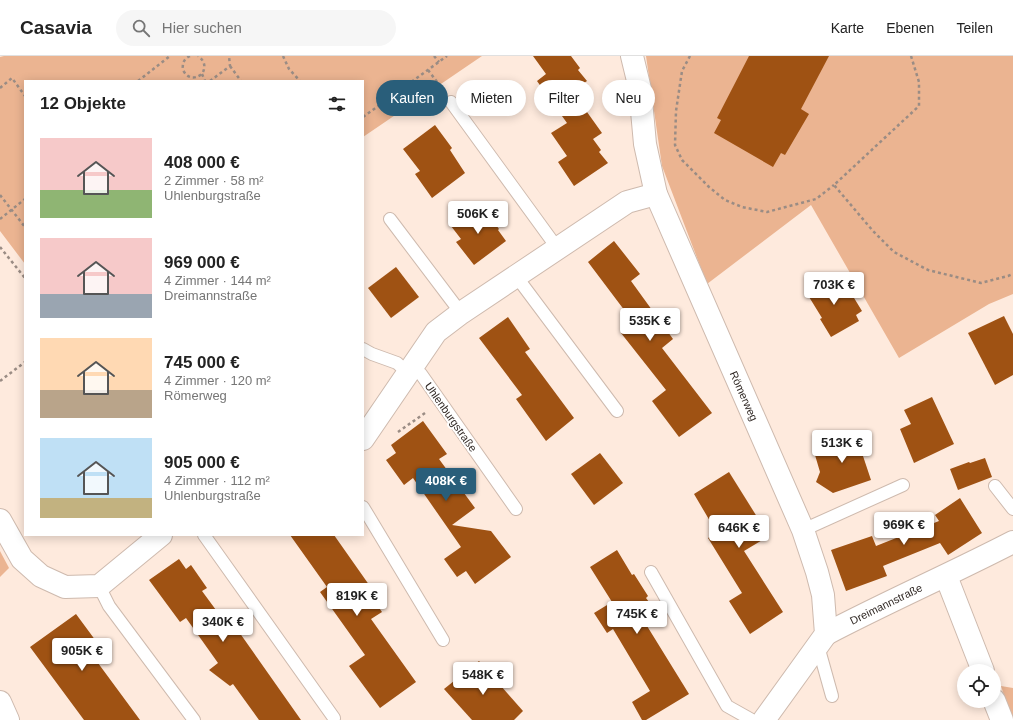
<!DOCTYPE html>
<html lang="de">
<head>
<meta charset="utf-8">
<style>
	:root { --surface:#fff; --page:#f6f6f6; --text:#222; --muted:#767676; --line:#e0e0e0; --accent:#295e7a }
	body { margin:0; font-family:Helvetica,sans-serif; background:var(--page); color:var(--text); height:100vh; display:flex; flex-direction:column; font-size:15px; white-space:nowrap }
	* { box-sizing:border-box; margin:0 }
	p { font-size:13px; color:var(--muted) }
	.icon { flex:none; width:22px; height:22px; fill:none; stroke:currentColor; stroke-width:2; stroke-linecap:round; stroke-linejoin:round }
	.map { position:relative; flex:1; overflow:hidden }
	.details { position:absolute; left:24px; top:24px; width:340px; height:456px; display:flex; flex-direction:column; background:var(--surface); border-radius:0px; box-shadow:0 2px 10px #0003 }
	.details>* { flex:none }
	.hud { position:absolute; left:376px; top:24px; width:380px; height:36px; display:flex; gap:8px }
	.fabs { position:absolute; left:957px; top:608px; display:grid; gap:8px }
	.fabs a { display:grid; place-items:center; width:44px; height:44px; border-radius:50%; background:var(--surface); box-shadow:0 2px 10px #0003; font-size:20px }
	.price { position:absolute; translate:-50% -34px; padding:0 9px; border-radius:4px; background:#fff; color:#222; font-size:13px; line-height:26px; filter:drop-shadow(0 1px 2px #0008) }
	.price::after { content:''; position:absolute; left:50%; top:24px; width:12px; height:9px; margin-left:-6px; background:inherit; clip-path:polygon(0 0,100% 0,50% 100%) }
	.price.on { background:var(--accent); color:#fff }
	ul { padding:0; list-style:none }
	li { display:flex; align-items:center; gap:12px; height:100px; padding:0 16px }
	li span { display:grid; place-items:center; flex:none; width:112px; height:80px; border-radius:0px; color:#555 }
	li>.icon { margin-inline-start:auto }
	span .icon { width:48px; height:48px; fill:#fffc; stroke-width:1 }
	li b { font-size:17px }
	h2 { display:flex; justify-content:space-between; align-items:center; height:48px; padding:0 16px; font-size:17px }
	.tag { padding:0 14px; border-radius:18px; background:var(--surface); box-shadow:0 2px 10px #0003; font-size:14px; line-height:36px }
	.tag.on { background:var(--accent); color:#fff }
	header { display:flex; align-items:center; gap:24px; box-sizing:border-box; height:56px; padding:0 20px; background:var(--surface); border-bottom:1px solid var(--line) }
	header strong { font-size:19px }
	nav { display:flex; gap:22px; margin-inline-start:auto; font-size:14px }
	.search { width:280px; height:36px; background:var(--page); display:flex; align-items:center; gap:10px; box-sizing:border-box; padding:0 14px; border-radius:22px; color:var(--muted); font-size:15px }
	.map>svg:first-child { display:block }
	.green { fill:#ebb491 }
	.building { fill:#9f5213 }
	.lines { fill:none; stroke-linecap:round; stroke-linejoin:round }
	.service-casing { stroke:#cebaae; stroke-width:14 }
	.minor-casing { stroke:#cebaae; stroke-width:24 }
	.path { stroke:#9a8c84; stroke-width:2.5; stroke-dasharray:3 3; stroke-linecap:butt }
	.service { stroke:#fff; stroke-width:12 }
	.minor { stroke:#fff; stroke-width:22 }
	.labels { text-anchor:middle; stroke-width:4; stroke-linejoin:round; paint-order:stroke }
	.street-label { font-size:11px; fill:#302824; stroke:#fff }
</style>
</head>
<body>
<header>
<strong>Casavia</strong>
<div class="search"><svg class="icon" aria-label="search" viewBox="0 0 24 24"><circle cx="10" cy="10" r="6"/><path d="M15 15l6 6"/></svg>Hier suchen</div>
<nav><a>Karte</a><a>Ebenen</a><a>Teilen</a></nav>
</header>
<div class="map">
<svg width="1013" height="664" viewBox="0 0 1013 664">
	<rect width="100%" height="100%" fill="#feeadd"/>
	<g class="green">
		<path d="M4,0H482L363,81V25H25V208L0,175V1Z"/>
		<path d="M646,0H1013V238L989,248L899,302L811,149L707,228L662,110Z"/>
		<path d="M0,495L9,512L0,521Z"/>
		<path d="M1001,630L1013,632V664H1012Z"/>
	</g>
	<g class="building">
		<path d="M533,0H571L580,12L578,14L587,25L572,35L602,77L593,83L601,94L599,96L608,107L574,130L558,106L567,100L551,77L567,67L537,25L546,18Z"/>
		<path d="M749,0H829L801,53L809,58L785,99L781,97L773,111L714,77L721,64L717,62Z"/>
		<path d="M435,69L452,92L450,94L465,117L432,142L415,118L420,115L403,93Z"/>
		<path d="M482,150L499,173L498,174L506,185L474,209L456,186L461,183L451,170Z"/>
		<path d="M614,185L640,218L631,225L673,283L662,292L712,357L679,381L652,345L666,334L621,277L634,267L588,206Z"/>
		<path d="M396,211L419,241L391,262L368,232Z"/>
		<path d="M835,218L847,239L851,237L862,255L856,259L859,265L831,281L820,263L822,262L806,236Z"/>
		<path d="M1004,260L1013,278V319L995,329L968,277Z"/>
		<path d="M508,261L530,293L525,296L574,362L546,385L516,343L522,339L479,282Z"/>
		<path d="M932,341L954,388L914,407L900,373L911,368L904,354Z"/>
		<path d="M423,365L447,398L439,403L475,452L452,469L491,475L511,501L475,528L466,515L457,521L444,503L461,491L413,422L404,429L386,404L396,397L391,389Z"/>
		<path d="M855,376L871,424L833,437L816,426L820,416L815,399L826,395L823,387Z"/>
		<path d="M600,397L623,427L594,449L571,418Z"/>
		<path d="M985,402L992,421L958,434L950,413L969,406L970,407Z"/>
		<path d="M729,416L769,480L744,495L783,556L750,578L729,545L742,537L708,482L717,477L694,438Z"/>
		<path d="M960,442L982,477L948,499L940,487L883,510L887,520L846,535L831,494L872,480L876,490L939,465L935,459Z"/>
		<path d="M290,479H334L379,543L375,546L382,556L371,563L416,626L380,652L349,610L365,599L320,536L327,531Z"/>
		<path d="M617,494L632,519L634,518L648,540L646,542L652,550L639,557L689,638L646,664H642L632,646L650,635L613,573L607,577L594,557L612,546L590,511Z"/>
		<path d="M179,503L186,513L191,509L207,532L202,535L227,569L232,566L301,664H259L233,628L230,630L209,614L218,607L186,562L180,566L149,524Z"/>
		<path d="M76,558L107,600L98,607L140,664H84L30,591Z"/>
		<path d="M479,605L523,655L514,664H472L444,633Z"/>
	</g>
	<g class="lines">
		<g class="service-casing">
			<g id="service">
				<path d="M451,46L558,193"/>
				<path d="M390,163L461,257"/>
				<path d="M516,220L617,355"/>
				<path d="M363,293L372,298L397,307L408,317"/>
				<path d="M412,311L421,318L516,453"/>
				<path d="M995,430L1013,453"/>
				<path d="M363,451L443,584"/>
				<path d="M803,474L903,429"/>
				<path d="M204,479L334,662"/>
				<path d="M651,516L727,650L752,664"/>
				<path d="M99,530L109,550L194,664"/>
				<path d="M818,590L832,640"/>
			</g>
		</g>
		<g class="minor-casing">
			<g id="minor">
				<path d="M632,0L640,33L645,88L656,138L803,474L817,516L823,539L826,578L764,664"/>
				<path d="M363,383L436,276L461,257L627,146L656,138"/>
				<path d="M0,464L22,503L41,520L65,531L99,530L161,479"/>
				<path d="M946,520L983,615"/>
				<path d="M826,578C887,546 951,518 1013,486"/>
				<path d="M994,644L1002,664"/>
				<path d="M0,646L8,664"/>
			</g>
		</g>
		<g class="path">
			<path d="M190,0C184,2 182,8 183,14C187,22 194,24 202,18C206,11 205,5 198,0"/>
			<path d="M283,0L289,13L300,25"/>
			<path d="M434,0L439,6"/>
			<path d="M690,0L682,15L676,55L675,89L682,104L709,131L725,144L742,151L767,156L816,143L834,129"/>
			<path d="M911,0L919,26V50L834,129L873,175L894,196L928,214L981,227L1008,220L1013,218"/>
			<path d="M230,10L241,25"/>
			<path d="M428,14L441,31"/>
			<path d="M202,18L205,25"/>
			<path d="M138,25L170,0"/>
			<path d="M210,25L230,10L229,0"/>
			<path d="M0,32L12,22L25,40"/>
			<path d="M363,61L447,0"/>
			<path d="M0,139L25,171"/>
			<path d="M0,163L25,143"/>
			<path d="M0,191L25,222"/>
			<path d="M0,325L25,306"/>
			<path d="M398,376L425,357"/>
		</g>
		<use href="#service" class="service"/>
		<use href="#minor" class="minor"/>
	</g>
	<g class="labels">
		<g class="street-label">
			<text transform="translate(744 340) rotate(66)" y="4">Römerweg</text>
			<text transform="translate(451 361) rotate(55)" y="4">Uhlenburgstraße</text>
			<text transform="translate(886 548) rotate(-26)" y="4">Dreimannstraße</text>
		</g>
	</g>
</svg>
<div class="fabs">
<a><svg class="icon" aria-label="locate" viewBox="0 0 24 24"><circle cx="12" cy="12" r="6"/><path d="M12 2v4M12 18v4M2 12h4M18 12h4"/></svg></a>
</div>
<b class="price" style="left:478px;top:179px">506K €</b>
<b class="price" style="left:834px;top:250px">703K €</b>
<b class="price" style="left:650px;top:286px">535K €</b>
<b class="price" style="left:842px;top:408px">513K €</b>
<b class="price on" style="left:446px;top:446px">408K €</b>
<b class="price" style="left:904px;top:490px">969K €</b>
<b class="price" style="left:739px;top:493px">646K €</b>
<b class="price" style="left:357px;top:561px">819K €</b>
<b class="price" style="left:637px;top:579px">745K €</b>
<b class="price" style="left:223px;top:587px">340K €</b>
<b class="price" style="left:82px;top:616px">905K €</b>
<b class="price" style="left:483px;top:640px">548K €</b>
<div class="hud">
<a class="tag on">Kaufen</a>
<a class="tag">Mieten</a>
<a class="tag">Filter</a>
<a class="tag">Neu</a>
</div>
<section class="details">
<h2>12 Objekte<svg class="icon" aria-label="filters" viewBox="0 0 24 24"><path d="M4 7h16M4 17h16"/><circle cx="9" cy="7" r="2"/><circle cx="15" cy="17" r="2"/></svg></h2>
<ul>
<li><span style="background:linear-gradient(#f6c9c9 65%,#8fb573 0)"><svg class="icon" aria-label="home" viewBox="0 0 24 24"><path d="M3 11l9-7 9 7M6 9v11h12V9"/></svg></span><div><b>408 000 €</b><p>2 Zimmer · 58 m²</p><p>Uhlenburgstraße</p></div></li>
<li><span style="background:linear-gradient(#f6c9c9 70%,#9aa5b1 0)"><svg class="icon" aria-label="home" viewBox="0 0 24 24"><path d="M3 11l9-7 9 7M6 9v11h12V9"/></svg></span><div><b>969 000 €</b><p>4 Zimmer · 144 m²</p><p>Dreimannstraße</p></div></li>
<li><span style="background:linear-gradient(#ffd9b3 65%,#b9a48a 0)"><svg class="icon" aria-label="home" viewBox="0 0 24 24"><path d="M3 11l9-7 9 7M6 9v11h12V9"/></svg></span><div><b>745 000 €</b><p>4 Zimmer · 120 m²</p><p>Römerweg</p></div></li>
<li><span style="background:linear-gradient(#bfe0f5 75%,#c2b280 0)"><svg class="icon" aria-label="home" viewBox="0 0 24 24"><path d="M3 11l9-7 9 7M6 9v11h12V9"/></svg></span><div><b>905 000 €</b><p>4 Zimmer · 112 m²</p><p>Uhlenburgstraße</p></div></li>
</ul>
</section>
</div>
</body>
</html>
